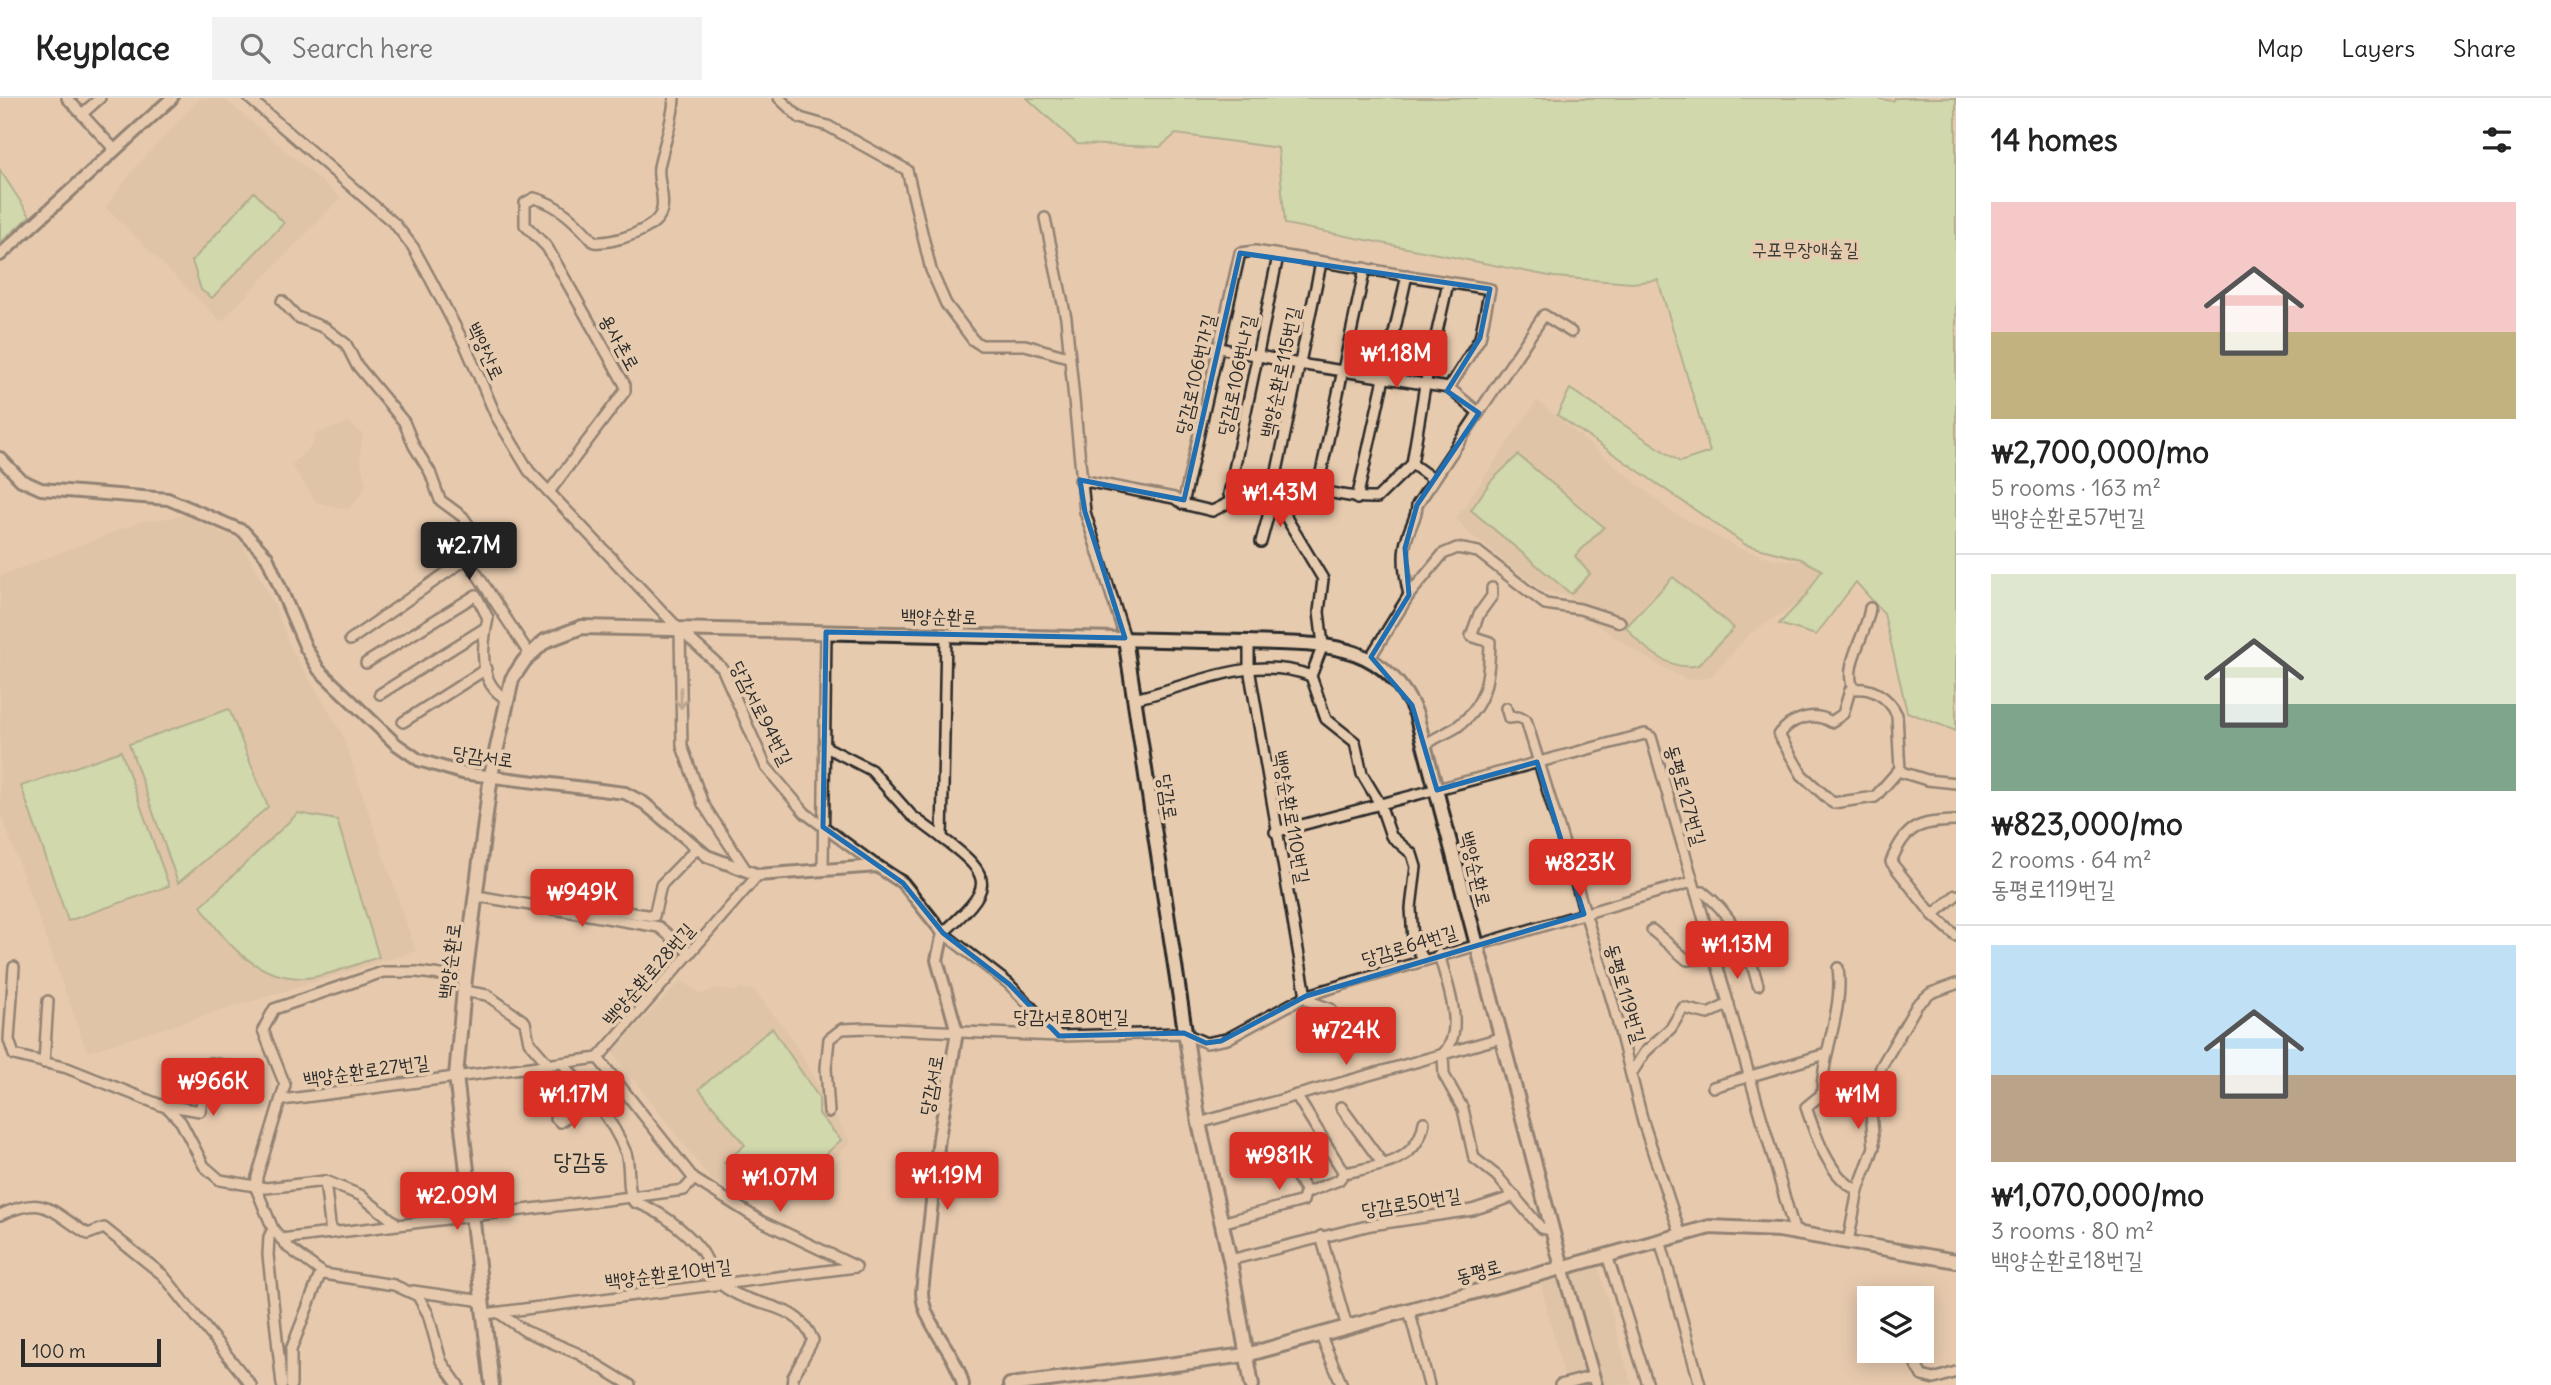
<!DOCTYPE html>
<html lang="en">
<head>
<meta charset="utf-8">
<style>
	:root { --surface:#fff; --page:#f2f2f2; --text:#222; --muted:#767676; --line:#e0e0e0; --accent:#d93025 }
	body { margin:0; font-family:Delius,"Poor Story",sans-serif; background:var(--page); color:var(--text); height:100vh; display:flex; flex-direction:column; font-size:26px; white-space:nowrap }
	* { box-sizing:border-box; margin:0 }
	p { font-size:23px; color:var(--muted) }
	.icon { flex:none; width:38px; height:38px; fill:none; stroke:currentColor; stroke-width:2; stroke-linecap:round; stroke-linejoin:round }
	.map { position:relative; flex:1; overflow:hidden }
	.panel { display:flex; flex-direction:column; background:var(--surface); width:595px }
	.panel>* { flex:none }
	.buttons { position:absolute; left:1857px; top:1188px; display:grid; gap:14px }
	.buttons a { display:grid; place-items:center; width:77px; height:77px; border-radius:0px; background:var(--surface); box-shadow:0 4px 18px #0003; font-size:35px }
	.scale { position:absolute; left:21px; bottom:18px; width:140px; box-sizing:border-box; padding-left:7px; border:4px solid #2b2b2b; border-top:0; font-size:19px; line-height:24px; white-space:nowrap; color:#2b2b2b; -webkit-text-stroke:5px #e7cbae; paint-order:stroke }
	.price { position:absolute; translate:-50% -60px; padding:0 16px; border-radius:7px; background:var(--accent); color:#fff; font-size:23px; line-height:46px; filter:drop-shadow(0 2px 4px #0008) }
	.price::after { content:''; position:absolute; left:50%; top:42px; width:21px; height:16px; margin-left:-10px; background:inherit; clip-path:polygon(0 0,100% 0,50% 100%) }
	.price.on { background:#222; color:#fff }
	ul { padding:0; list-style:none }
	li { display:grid; align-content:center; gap:14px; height:371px; padding:0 35px }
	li+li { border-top:2px solid var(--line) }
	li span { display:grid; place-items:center; height:217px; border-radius:0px; color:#555 }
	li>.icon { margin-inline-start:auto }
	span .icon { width:126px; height:126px; fill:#fffc; stroke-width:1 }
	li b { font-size:30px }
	h2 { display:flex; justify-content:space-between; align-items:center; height:84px; padding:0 35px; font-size:30px }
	header { display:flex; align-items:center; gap:42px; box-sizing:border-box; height:98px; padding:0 35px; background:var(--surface); border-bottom:2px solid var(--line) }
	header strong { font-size:33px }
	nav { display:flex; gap:38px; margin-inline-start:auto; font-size:24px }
	.search { width:490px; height:63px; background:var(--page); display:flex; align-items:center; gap:18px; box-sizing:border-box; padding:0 24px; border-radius:0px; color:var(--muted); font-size:26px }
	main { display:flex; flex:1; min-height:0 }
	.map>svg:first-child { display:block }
	.built { fill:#d7bd9f }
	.green { fill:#b6e8a8; stroke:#708a6a; stroke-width:2 }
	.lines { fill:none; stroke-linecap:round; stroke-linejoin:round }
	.minor-casing { stroke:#2b2b2b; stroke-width:14 }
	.tertiary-casing { stroke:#2b2b2b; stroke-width:16 }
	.secondary-casing { stroke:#2b2b2b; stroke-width:18 }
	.minor { stroke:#e7cbae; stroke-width:9 }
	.tertiary { stroke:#e7cbae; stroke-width:10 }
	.secondary { stroke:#e7cbae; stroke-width:12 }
	.oneway { stroke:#897b6c }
	.marked { fill:none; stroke:#1f6fb2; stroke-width:5; stroke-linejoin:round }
	.labels { text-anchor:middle; stroke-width:7; stroke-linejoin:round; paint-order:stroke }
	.park-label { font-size:19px; fill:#393e38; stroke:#e7cbae }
	.street-label { font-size:19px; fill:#2b2b2b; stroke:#e7cbae }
	.quarter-label { font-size:23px; fill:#2b2b2b; stroke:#e7cbae }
</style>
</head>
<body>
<header>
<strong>Keyplace</strong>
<div class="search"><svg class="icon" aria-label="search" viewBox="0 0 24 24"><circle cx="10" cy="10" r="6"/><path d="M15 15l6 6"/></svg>Search here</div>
<nav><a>Map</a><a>Layers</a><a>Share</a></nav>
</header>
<main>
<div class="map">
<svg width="1956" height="1287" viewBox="0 0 1956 1287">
	<rect width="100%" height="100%" fill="#e7cbae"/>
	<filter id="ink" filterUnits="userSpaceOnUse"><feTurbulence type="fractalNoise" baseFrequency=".0143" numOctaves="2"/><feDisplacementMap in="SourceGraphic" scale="14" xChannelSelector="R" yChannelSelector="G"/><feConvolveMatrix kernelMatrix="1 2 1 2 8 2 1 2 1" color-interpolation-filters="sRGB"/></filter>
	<g filter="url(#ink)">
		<g class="built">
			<path d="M200,0H224L341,100L221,224L105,109L135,69Z"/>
			<path d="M1537,302L1669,412L1736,449L1778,462L1804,463L1825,476L1803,502L1750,536L1710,580L1687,582L1652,564L1592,524L1569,498L1542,493L1465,432L1456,420Z"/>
			<path d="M349,324L363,336L360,358L366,388L350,411H343L316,404L291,367L312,347L315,336Z"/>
			<path d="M185,417L241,443L275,508L291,550L342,635L416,853L87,954L0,714V478L139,424Z"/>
			<path d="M681,882L700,896L717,890L735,894L740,890L754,892L791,938L851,1045L774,1117L710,1081L612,954Z"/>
			<path d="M1598,1167L1632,1287H1566L1540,1184Z"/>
		</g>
		<g class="green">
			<path d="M1027,0H1873L1893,3L1895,0H1956V633L1907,614L1884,516L1856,484L1816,537L1779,526L1805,499L1822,472L1801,461L1746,447L1557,317L1570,291L1680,364L1710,354L1658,182L1632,185L1554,179L1285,126L1278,50L1176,36L1160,49L1077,46Z"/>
			<path d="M0,72L30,118L0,145Z"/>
			<path d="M254,94L284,125L212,200L201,192L192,163Z"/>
			<path d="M1518,357L1604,429L1575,458L1590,476L1571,496L1471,412L1491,383Z"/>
			<path d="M1673,479L1734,530L1698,567C1672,575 1641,549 1626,529Z"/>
			<path d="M229,611L268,709L178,785L129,646Z"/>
			<path d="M121,653L169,788L68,823L21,688Z"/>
			<path d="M298,715L337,722L379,859C358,865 322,881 301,880C254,879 224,844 201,808Z"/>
			<path d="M772,930L819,1000V1016L841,1042L774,1104L724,1065L745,1047L699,991Z"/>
		</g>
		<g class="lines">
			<g class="minor-casing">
				<g id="minor">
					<path d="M67,0L115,52"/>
					<path d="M249,0L395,126L413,149L431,182L466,249L496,318L529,373L680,532L722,570L766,669L805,715L877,768"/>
					<path d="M779,0L800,20L828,28L907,72L931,172L946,206L973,242L981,247H1025L1068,259"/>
					<path d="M82,16L100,0"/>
					<path d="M1045,120L1066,220L1085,414L1125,540"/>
					<path d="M1321,165L1276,378L1287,421L1323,481L1319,514L1323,547L1311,578L1326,621L1355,644L1362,676L1380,706L1391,738L1412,756L1416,769L1411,810L1413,844L1423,860"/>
					<path d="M282,203L297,219L325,230L346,246L356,266L404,324L414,348L430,374L440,402L463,419L470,429L466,446L471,467L530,557"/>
					<path d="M1219,250L1299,266L1449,290"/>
					<path d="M1412,366L1433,381"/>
					<path d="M1080,382L1174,400L1183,406L1212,413C1227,407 1240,396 1256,391C1294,379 1338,402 1377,400L1412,366L1425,287L1448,185"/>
					<path d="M1317,393L1365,170"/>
					<path d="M549,394L625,293V287L547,149L525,127V105L534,100C559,106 577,125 594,144C612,146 659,132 662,111C665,95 657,84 659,69C664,45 673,24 674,0"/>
					<path d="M1357,401L1407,177"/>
					<path d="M1231,403L1229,396L1278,158"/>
					<path d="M1183,406L1240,155L1255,153L1490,191L1480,240L1449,290L1479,315"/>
					<path d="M1261,444L1270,411L1281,402"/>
					<path d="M1409,497C1405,480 1401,457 1407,440C1410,428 1417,419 1417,407L1544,217L1571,234"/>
					<path d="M680,532L682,648L703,706L746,772"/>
					<path d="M946,537L942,740C998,781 991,791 943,835L1009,886L1059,938"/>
					<path d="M350,542L469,459"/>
					<path d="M1249,544V570L1306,898L1309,903L1331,911"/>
					<path d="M1370,560L1409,497L1443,456L1457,450L1478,454L1545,506L1580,511L1620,524"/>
					<path d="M366,565L476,497L488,520C482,547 477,586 507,601"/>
					<path d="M1853,591C1843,565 1866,539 1870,510"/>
					<path d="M380,596L485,530"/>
					<path d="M1134,601C1193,588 1251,555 1311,578"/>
					<path d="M1506,610L1509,620L1518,619L1526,622L1613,906L1643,1024L1680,1135"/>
					<path d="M403,624L486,571"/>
					<path d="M824,648L871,672L911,717L942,740"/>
					<path d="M1425,648C1435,638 1447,636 1458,628C1487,606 1489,579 1490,544L1471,538L1479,516L1492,498V490"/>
					<path d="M1900,673L1897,617C1889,599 1870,587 1850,592L1843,616L1831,624C1814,613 1791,620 1779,637L1802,677L1833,705L1875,699L1898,673L1927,682L1956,685"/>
					<path d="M1956,723C1918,724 1905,728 1891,764L1933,817L1956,838"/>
					<path d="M1275,734L1645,636L1651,639L1795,1135"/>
					<path d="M823,772L826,534"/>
					<path d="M1696,794H1703C1732,816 1749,853 1758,887"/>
					<path d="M477,798L659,829L690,855"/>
					<path d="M590,809L654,818L661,787L696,751"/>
					<path d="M1933,817L1956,797"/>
					<path d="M1652,832L1687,862L1715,859"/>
					<path d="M1439,856C1446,884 1467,932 1443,956L1444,977L1463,1011L1474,1060L1497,1078L1541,1130L1552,1132"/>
					<path d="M14,869L9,942L14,957L67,970L168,1010L181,1024L204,1068L220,1082L266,1090L325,1083L360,1097L397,1126"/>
					<path d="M1838,870C1844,913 1822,953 1822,996L1806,1009C1815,1036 1830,1081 1858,1092"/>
					<path d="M464,893L487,897L525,924L529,944L549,967"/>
					<path d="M598,960L694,1081L761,1123L855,1168"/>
					<path d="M44,965L48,903"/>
					<path d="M562,965C587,992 612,1020 626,1055C631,1070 626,1091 634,1104C658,1111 685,1132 700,1151C710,1163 710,1178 723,1188C754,1212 796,1201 813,1242L793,1279L792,1287"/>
					<path d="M1631,976L1645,954L1671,930L1683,910L1708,916L1729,906"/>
					<path d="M1713,989L1826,956"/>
					<path d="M1296,997L1344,1075C1380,1067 1417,1066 1424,1024"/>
					<path d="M282,1002L598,960L758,777"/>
					<path d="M165,1007L200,1013L210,965L246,971"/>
					<path d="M1341,1009L1382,1065"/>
					<path d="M829,1014L826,970L829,941L842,931L867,930L1059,938L1184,935L1206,945L1227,941L1306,898L1328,891L1692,784"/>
					<path d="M555,1019L560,1024L594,999"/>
					<path d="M1199,1025L1500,940"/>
					<path d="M1275,1043L1307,1095"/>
					<path d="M325,1083L331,1135"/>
					<path d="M0,1117C47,1096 49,1113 88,1136L104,1130L163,1177L251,1287"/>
					<path d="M1221,1125L1303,1103L1305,1095L1339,1082L1344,1075"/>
					<path d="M273,1131L269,1139L268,1157L282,1287"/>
					<path d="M1321,1138L1347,1229"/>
					<path d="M281,1141L631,1099L684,1092L694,1081"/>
					<path d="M1660,1142L1700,1287"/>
					<path d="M1848,1144L1858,1092L1874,1049L1871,1014L1881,969L1917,907L1931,895L1956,886"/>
					<path d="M1607,1157L1648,1287"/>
					<path d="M1230,1162L1371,1127L1472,1112L1515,1098"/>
					<path d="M413,1193L476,1202L483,1207"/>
					<path d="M1409,1212L1429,1287"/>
					<path d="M499,1215L525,1233L579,1256L630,1287"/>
					<path d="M485,1216L856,1169"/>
					<path d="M1320,1236L1342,1287"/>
					<path d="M1916,1267L1922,1278L1934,1281L1956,1274"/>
					<path d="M291,1287V1252L321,1174"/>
					<path d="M458,1287L441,1263L428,1216L418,1198L394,1187L324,1176L289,1150L273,1131L256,1090L257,1079L285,987L263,932L274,911L383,874H417L465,880"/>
					<path d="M1560,1287L1594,1278"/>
				</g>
			</g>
			<g class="tertiary-casing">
				<g id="tertiary">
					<path d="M0,157L172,0"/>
					<path d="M0,360L21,382L41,391L168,401L243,433L267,459L306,550L319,572L396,646L419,662L462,675L625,695L644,705L707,758L758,777L877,768L903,785L943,835L937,862L957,934L939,1040L922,1194C922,1225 957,1255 963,1287"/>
					<path d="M1562,1169L1596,1287"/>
				</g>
			</g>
			<g class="secondary-casing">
				<g id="secondary">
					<path d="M1125,540L1199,1025L1230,1162L1252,1287"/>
					<path d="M492,1287L456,978L465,880L491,677L512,581L524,563L545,543L582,529L1249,544C1320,547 1383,540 1416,616L1562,1169"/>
					<path d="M1010,1287L1246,1257L1710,1129L1779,1132L1956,1163"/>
				</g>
			</g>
			<use href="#minor" class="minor"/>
			<use href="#tertiary" class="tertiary"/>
			<use href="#secondary" class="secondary"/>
		</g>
		<defs><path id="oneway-shaft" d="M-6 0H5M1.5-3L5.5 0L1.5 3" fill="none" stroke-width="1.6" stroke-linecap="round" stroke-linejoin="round" transform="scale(1.75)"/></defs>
		<use class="oneway" href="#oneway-shaft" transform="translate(681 600) rotate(89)"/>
	</g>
	<path d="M0 0H1956V1287H0ZM1240,155L1490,191L1480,240L1447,293L1479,315L1417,407L1405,450L1409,497L1371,559L1412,607L1437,692L1537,664L1584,816L1306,898L1221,943L1206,945L1184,935L1059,938L1009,886L943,835L903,785L823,729L826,534L1125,540L1085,414L1080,382L1184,402Z" fill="#e7cbae" fill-opacity=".55" fill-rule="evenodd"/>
	<path class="marked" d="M1240,155L1490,191L1480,240L1447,293L1479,315L1417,407L1405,450L1409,497L1371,559L1412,607L1437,692L1537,664L1584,816L1306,898L1221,943L1206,945L1184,935L1059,938L1009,886L943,835L903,785L823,729L826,534L1125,540L1085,414L1080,382L1184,402Z"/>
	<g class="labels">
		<g class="park-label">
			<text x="1805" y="158">구포무장애숲길</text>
		</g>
		<g class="street-label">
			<text transform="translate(620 244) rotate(61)" y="7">용사촌로</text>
			<text transform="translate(486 253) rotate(65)" y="7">백양산로</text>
			<text transform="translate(1280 274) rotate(-78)" y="7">백양순환로115번길</text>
			<text transform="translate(1195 276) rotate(-77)" y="7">당감로106번가길</text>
			<text transform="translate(1236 277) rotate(-78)" y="7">당감로106번나길</text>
			<text transform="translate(939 518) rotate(1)" y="7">백양순환로</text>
			<text transform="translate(762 615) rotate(63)" y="7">당감서로94번길</text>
			<text transform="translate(483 658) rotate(8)" y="7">당감서로</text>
			<text transform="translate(1686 697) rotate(74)" y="7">동평로127번길</text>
			<text transform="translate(1168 699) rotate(81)" y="7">당감로</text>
			<text transform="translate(1292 719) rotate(80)" y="7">백양순환로110번길</text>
			<text transform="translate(1476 771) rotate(76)" y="7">백양순환로</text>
			<text transform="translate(1409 847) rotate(-17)" y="7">당감로64번길</text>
			<text transform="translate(449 863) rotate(-83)" y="7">백양순환로</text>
			<text transform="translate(648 876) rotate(-49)" y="7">백양순환로28번길</text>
			<text transform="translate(1626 895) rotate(74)" y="7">동평로119번길</text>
			<text x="1071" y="925">당감서로80번길</text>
			<text transform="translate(366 972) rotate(-8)" y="7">백양순환로27번길</text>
			<text transform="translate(931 987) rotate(-80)" y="7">당감서로</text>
			<text transform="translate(1411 1104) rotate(-9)" y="7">당감로50번길</text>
			<text transform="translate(1478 1173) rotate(-15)" y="7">동평로</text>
			<text transform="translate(668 1175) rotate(-7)" y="7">백양순환로10번길</text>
		</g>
		<g class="quarter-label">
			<text x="581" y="1071">당감동</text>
		</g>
	</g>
</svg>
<div class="buttons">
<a><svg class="icon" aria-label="layers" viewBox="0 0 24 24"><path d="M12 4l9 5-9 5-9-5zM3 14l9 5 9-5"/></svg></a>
</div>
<div class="scale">100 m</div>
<b class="price" style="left:1396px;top:292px">₩1.18M</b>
<b class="price" style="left:1280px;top:431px">₩1.43M</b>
<b class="price on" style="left:469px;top:484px">₩2.7M</b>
<b class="price" style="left:1580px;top:801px">₩823K</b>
<b class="price" style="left:582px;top:831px">₩949K</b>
<b class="price" style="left:1737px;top:883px">₩1.13M</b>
<b class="price" style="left:1346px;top:969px">₩724K</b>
<b class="price" style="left:213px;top:1020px">₩966K</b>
<b class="price" style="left:574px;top:1033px">₩1.17M</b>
<b class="price" style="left:1858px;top:1033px">₩1M</b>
<b class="price" style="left:1279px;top:1094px">₩981K</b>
<b class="price" style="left:947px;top:1114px">₩1.19M</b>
<b class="price" style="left:780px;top:1116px">₩1.07M</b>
<b class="price" style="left:457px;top:1134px">₩2.09M</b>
</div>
<section class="panel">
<h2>14 homes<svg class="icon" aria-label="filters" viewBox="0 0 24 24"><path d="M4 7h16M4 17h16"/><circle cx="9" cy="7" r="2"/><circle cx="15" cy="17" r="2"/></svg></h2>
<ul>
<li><span style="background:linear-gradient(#f6c9c9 60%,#c2b280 0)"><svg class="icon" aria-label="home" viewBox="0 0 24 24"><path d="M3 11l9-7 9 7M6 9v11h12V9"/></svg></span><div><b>₩2,700,000/mo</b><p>5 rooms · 163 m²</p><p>백양순환로57번길</p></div></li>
<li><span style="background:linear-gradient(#dfe7d0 60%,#7fa58c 0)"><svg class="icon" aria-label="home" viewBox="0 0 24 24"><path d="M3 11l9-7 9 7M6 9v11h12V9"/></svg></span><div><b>₩823,000/mo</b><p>2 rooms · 64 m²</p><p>동평로119번길</p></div></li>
<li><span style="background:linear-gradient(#bfe0f5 60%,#b9a48a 0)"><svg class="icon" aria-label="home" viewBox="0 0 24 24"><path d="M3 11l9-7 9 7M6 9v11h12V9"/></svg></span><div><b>₩1,070,000/mo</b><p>3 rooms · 80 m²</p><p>백양순환로18번길</p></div></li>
</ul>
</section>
</main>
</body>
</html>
